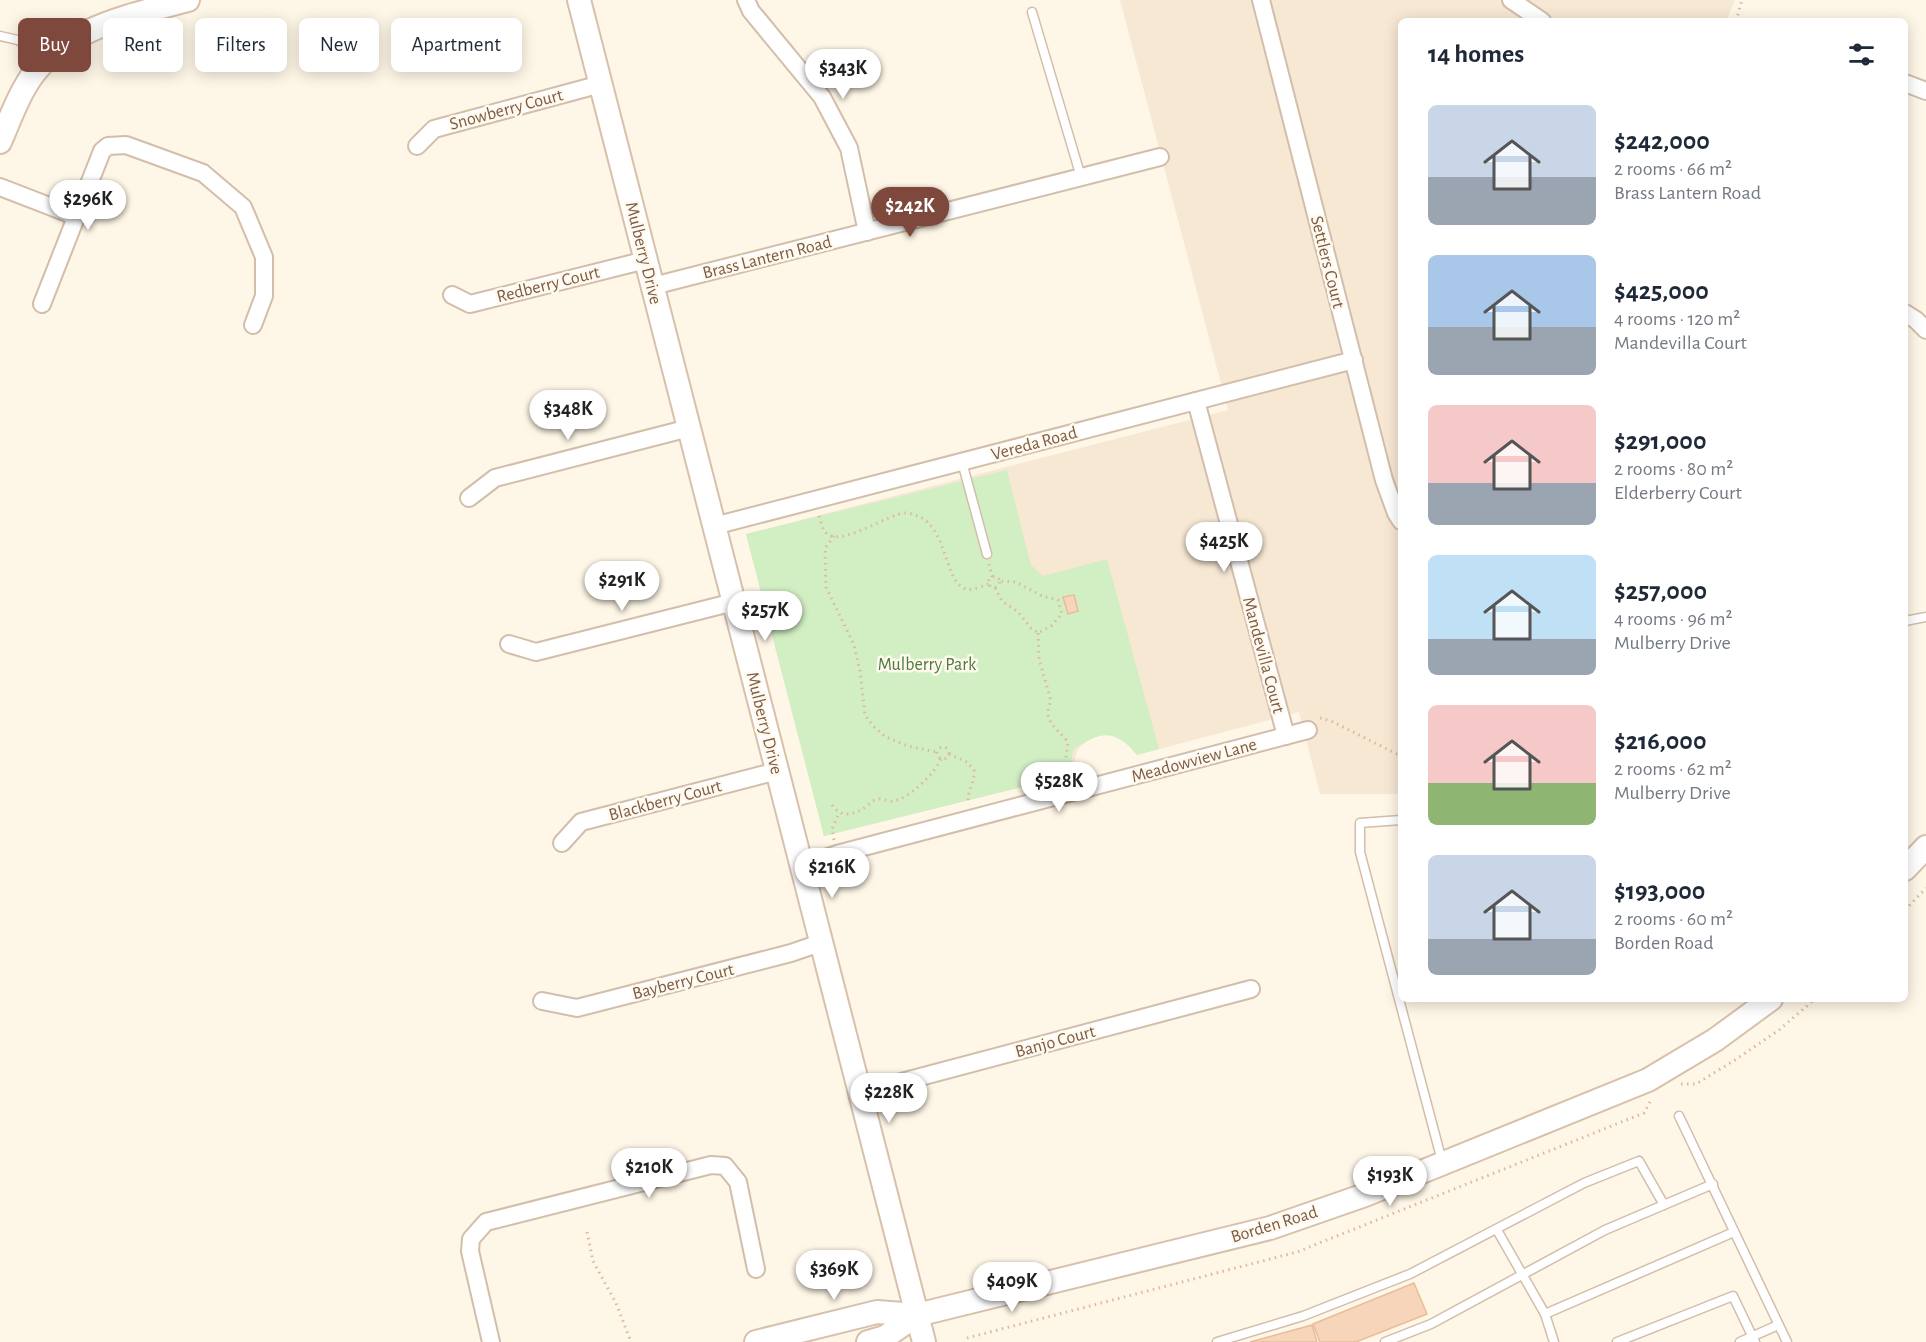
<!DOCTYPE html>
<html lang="en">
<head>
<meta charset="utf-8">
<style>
	:root { --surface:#fff; --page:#f2f2f3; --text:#1f2937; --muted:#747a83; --accent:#7e493c }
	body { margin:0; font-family:"Alegreya Sans",sans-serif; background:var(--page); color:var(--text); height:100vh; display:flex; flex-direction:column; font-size:22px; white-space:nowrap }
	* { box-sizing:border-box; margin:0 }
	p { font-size:20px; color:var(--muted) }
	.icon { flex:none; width:33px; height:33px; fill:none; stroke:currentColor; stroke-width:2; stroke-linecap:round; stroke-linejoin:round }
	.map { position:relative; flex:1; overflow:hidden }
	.side { position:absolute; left:1398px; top:18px; width:510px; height:984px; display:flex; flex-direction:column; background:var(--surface); border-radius:9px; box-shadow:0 3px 15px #0003 }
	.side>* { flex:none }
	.banner { position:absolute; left:18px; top:18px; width:570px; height:54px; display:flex; gap:12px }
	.price { position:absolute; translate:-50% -51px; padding:0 14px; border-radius:21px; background:#fff; color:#222; font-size:20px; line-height:39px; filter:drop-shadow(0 2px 3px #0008) }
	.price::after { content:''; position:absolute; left:50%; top:36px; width:18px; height:14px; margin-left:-9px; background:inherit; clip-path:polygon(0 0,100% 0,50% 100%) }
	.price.selected { background:var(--accent); color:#fff }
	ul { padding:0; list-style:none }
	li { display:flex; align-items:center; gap:18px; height:150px; padding:0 30px }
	li span { display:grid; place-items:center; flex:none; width:168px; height:120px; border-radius:9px; color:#555 }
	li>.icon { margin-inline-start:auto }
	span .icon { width:72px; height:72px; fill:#fffc; stroke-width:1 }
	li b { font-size:26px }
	h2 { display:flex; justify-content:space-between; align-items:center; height:72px; padding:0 30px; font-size:26px }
	.pill { padding:0 21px; border-radius:9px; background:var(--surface); box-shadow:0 3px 15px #0003; font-size:21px; line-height:54px }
	.pill.selected { background:var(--accent); color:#fff }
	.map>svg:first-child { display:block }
	.residential { fill:#f7e8d4 }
	.green { fill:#d2eec3 }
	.building { fill:#f6d5bb; stroke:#eabc9a; stroke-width:1.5 }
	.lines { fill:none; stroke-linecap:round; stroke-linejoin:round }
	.lane-casing { stroke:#d2beaa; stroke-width:11 }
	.street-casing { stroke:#d2beaa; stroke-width:20 }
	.secondary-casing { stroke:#d8c0aa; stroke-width:26 }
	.path { stroke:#dcb99e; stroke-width:3; stroke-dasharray:1.5 4.5; stroke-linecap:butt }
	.lane { stroke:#fff; stroke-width:8 }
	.street { stroke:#fff; stroke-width:16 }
	.secondary { stroke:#fff; stroke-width:22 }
	.labels { text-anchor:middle; stroke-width:5; stroke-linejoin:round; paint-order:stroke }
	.street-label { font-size:18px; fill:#7b5c48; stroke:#fff9ee }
	.park-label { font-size:18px; fill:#4c7b3c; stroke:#fff9ee }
</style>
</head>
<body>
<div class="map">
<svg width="1926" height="1342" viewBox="0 0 1926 1342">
	<rect width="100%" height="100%" fill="#fef6e6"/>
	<path class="residential" d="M1120,0H1735L1726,21H1401V794H1320L1299,712L1137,755L1126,743L1110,734L1091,737L1078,749L1070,775L824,836L746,534L1228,410Z"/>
	<path class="green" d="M1007,470L1031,565L1043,576L1107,559L1159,749L1137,755C1115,728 1100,731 1073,750L1070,775L824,836L746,534Z"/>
	<g class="building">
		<path d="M1074,595L1078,611L1068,614L1063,597Z"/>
		<path d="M1414,1283L1427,1314L1356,1342H1320L1313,1324Z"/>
		<path d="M1312,1325L1317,1342H1250Z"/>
	</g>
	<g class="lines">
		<g class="lane-casing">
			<g id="lane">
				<path d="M1032,12L1081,177"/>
				<path d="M0,36L18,40L46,58"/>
				<path d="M962,462L987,554"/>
				<path d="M1905,621L1926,617"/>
				<path d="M1401,820L1360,823V852L1442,1161"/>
				<path d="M1679,1116L1787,1342"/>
				<path d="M1497,1230L1545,1314L1554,1342"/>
				<path d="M1545,1314L1734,1232"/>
				<path d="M1217,1342L1303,1316L1410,1274L1584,1183L1639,1161L1664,1205"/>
				<path d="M1385,1342L1431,1324L1605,1230L1713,1184"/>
				<path d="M1617,1342L1733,1296L1755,1342"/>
				<path d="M1740,1342L1778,1325"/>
			</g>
		</g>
		<g class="street-casing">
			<g id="street">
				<path d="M746,0L751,11L822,97L849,148L867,232"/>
				<path d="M1261,0L1384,480L1396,513L1401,521"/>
				<path d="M1511,0L1542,21"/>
				<path d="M1905,83L1926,91"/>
				<path d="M417,146L434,129L601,84"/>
				<path d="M0,187L75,216"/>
				<path d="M653,286L1160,157"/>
				<path d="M452,295L470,304L646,260"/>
				<path d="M42,304L102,151L108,146L126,145L203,173L243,207L264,257V296L253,325"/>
				<path d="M1905,313L1916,320L1926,330"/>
				<path d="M1196,401L1286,736"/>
				<path d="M469,498L495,478L689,428"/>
				<path d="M714,526L1354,360"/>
				<path d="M509,644L536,652L734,602"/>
				<path d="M562,843L581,822L777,771"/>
				<path d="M802,866L837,854L1308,730"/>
				<path d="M542,1001L577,1008L791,953L823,942"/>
				<path d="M860,1093L1251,989"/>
				<path d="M491,1342L470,1251L471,1239L486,1222L711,1165L725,1166L738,1182L756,1269"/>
			</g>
		</g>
		<g class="secondary-casing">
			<g id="secondary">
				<path d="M579,0L924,1342"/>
				<path d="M0,142C8,124 15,104 25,87C57,29 129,16 188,0"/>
				<path d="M1905,869L1926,847"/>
				<path d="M756,1342L877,1312L917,1315L1270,1228L1365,1195L1648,1080L1715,1040L1771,999"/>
				<path d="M868,1342L885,1337L917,1315"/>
			</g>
		</g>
		<g class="path">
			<path d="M1736,21L1742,0"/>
			<path d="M819,516C821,522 822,529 826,533C842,548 888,513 906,513C909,513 912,514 915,515C949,526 943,582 966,589C973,591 982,586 989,584"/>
			<path d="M834,536L825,548L826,587L854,645L860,671L865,715L873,726L886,737L908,746L936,752"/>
			<path d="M989,564L992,577"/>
			<circle cx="994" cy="582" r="5.5"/>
			<path d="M995,588L1002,601L1018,612L1031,628L1038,633L1051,626L1062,614L1058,600L1042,596L1016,582L999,581"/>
			<path d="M1038,633L1039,659L1051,701C1042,721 1056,727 1068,742L1065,766L1081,773"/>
			<path d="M1320,718L1331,721L1401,756"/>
			<circle cx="943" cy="753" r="6"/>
			<path d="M949,754L967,762L974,770C975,783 967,790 968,805"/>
			<path d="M832,805C842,819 855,815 868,805C870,804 872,801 875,800C881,797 888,802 893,801C909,799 935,773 941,759"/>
			<path d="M834,840L832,829L839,813"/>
			<path d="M1905,910L1926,888"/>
			<path d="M1681,1084H1696L1735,1060L1779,1030L1815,999"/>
			<path d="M587,1232L593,1261L616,1303L631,1342"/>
			<path d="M967,1338L1297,1252L1644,1113L1651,1100"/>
		</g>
		<use href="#lane" class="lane"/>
		<use href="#street" class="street"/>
		<use href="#secondary" class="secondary"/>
	</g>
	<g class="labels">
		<g class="street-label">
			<text transform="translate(506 109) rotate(-15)" y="6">Snowberry Court</text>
			<text transform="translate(644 253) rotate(76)" y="6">Mulberry Drive</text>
			<text transform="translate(767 257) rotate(-14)" y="6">Brass Lantern Road</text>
			<text transform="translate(1328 262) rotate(76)" y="6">Settlers Court</text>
			<text transform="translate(548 284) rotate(-14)" y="6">Redberry Court</text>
			<text transform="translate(1034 443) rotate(-15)" y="6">Vereda Road</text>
			<text transform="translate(1264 655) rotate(75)" y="6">Mandevilla Court</text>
			<text transform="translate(765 723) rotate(76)" y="6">Mulberry Drive</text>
			<text transform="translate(1194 760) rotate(-15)" y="6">Meadowview Lane</text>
			<text transform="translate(665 800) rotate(-15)" y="6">Blackberry Court</text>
			<text transform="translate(683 981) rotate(-14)" y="6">Bayberry Court</text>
			<text transform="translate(1055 1041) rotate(-15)" y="6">Banjo Court</text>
			<text transform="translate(1274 1224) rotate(-17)" y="6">Borden Road</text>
		</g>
		<g class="park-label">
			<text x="927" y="670">Mulberry Park</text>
		</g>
	</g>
</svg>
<b class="price" style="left:843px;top:100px">$343K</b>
<b class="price" style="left:88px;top:231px">$296K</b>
<b class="price selected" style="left:910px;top:238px">$242K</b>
<b class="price" style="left:568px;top:441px">$348K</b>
<b class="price" style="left:1224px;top:573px">$425K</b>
<b class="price" style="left:622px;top:612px">$291K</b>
<b class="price" style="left:765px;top:642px">$257K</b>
<b class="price" style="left:1059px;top:813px">$528K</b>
<b class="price" style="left:832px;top:899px">$216K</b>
<b class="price" style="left:889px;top:1124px">$228K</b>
<b class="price" style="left:649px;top:1199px">$210K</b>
<b class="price" style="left:1390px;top:1207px">$193K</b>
<b class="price" style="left:834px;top:1301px">$369K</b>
<b class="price" style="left:1012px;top:1313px">$409K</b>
<div class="banner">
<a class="pill selected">Buy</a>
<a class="pill">Rent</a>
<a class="pill">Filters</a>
<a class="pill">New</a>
<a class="pill">Apartment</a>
</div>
<section class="side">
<h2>14 homes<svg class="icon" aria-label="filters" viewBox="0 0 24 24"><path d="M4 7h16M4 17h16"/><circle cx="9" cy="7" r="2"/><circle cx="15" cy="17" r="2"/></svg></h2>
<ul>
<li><span style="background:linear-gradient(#c9d6e8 60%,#9aa5b1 0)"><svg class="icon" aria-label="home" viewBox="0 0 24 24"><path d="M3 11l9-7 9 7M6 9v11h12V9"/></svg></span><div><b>$242,000</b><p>2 rooms · 66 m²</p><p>Brass Lantern Road</p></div></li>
<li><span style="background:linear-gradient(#a9c7e8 60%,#9aa5b1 0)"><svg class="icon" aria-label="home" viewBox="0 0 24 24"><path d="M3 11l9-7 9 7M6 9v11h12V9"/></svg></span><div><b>$425,000</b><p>4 rooms · 120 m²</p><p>Mandevilla Court</p></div></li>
<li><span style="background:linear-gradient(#f6c9c9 65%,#9aa5b1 0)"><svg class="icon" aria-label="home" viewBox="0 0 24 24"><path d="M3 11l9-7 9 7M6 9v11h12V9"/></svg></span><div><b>$291,000</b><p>2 rooms · 80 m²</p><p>Elderberry Court</p></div></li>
<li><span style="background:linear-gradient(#bfe0f5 70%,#9aa5b1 0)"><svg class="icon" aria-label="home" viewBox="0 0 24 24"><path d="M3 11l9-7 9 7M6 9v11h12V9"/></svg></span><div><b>$257,000</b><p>4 rooms · 96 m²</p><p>Mulberry Drive</p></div></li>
<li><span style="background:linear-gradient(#f6c9c9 65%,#8fb573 0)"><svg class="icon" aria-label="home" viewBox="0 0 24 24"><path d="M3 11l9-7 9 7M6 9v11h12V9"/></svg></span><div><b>$216,000</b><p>2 rooms · 62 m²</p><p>Mulberry Drive</p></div></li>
<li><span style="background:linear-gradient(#c9d6e8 70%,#9aa5b1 0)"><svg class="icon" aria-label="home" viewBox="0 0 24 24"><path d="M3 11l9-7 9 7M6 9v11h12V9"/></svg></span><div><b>$193,000</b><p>2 rooms · 60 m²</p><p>Borden Road</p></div></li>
</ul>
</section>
</div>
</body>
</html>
